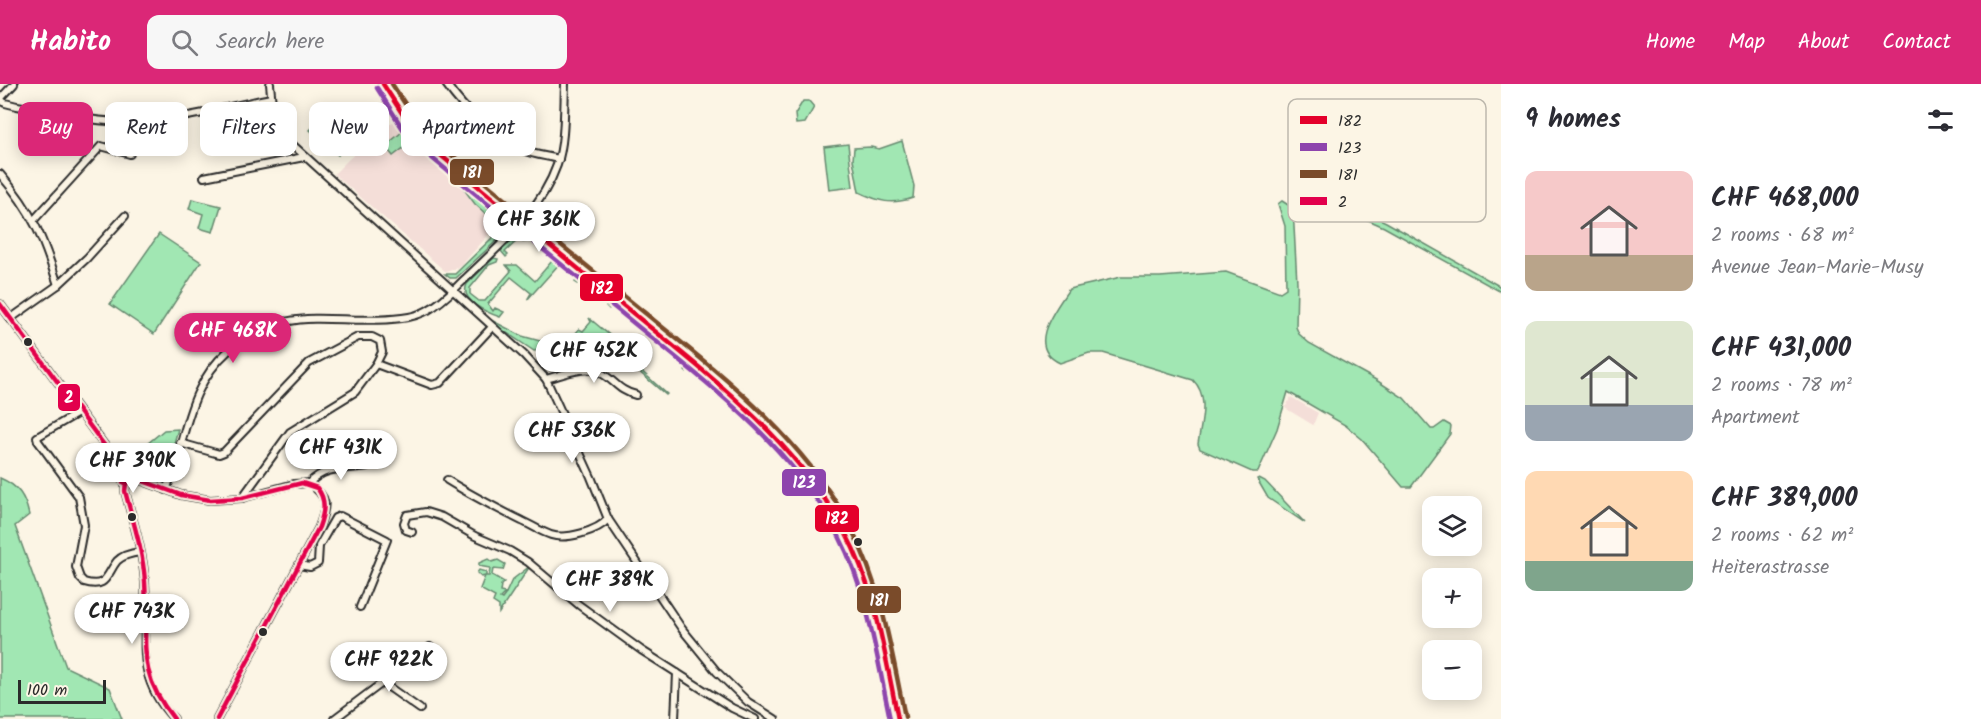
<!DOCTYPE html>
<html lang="en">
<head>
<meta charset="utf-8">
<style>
	:root { --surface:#fff; --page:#f7f7f7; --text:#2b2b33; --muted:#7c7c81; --accent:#db2777 }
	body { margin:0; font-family:Kalam,sans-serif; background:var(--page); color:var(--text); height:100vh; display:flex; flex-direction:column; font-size:22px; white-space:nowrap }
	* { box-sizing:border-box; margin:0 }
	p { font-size:20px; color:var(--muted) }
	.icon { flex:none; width:33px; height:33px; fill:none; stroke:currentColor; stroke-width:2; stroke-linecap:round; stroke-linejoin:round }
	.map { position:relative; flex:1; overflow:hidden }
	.panel { display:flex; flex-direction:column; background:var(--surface); width:480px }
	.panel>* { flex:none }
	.hud { position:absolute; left:18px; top:18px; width:570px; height:54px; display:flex; gap:12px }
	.buttons { position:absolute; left:1422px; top:412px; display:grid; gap:12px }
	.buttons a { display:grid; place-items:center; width:60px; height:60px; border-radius:12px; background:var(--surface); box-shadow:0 3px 15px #0003; font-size:30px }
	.scale { position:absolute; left:18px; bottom:15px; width:88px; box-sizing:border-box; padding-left:6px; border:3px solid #2b2b2b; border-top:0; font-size:16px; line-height:21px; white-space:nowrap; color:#2b2b2b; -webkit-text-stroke:4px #fcf5e5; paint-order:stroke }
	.price { position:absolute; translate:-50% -51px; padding:0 14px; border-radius:21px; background:#fff; color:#222; font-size:20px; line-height:39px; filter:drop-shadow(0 2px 3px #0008) }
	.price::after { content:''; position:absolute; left:50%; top:36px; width:18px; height:14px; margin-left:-9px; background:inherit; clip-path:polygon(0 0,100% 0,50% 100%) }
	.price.on { background:var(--accent); color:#fff }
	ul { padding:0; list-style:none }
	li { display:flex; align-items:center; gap:18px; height:150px; padding:0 24px }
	li span { display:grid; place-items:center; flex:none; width:168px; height:120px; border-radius:12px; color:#555 }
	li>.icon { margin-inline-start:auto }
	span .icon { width:72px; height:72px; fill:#fffc; stroke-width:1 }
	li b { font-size:26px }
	h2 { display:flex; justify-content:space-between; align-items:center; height:72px; padding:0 24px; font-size:26px }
	.pill { padding:0 21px; border-radius:12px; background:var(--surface); box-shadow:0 3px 15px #0003; font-size:21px; line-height:54px }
	.pill.on { background:var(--accent); color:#fff }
	header { display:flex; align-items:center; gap:36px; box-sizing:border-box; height:84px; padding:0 30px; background:var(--accent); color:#fff }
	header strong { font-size:28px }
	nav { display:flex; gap:33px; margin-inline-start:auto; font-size:21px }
	.search { width:420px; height:54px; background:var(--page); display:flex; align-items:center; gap:15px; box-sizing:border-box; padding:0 21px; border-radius:12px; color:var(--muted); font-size:22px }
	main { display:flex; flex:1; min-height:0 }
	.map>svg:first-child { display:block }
	.built { fill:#f4ded8 }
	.green { fill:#a1e7b3; stroke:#66896f; stroke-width:1.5 }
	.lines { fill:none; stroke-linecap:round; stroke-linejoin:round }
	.street-casing { stroke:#2b2b2b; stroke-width:10 }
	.secondary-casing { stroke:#2b2b2b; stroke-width:13 }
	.street { stroke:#fcf5e5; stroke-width:6 }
	.secondary { stroke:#fcf5e5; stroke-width:8 }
	.bus-1-casing { stroke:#fcf5e5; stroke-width:9 }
	.bus-2-casing { stroke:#fcf5e5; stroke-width:9 }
	.bus-3-casing { stroke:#fcf5e5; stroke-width:9 }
	.bus-4-casing { stroke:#fcf5e5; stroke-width:9 }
	.bus-1 { stroke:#e4002b; stroke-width:4.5 }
	.bus-2 { stroke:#8e44ad; stroke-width:4.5 }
	.bus-3 { stroke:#7a4b2a; stroke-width:4.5 }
	.bus-4 { stroke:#e2004c; stroke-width:4.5 }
	.bus-dot { fill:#2b2b2b; stroke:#fcf5e5; stroke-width:2 }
	.key { fill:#fcf5e5; stroke:#bdb8ad; stroke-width:1.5 }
	.key-label { font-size:16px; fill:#2b2b2b }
	.line-badge { stroke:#fcf5e5; stroke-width:2 }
	.badge-label { font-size:16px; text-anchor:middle; font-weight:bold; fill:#fff }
</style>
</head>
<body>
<header>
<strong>Habito</strong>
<div class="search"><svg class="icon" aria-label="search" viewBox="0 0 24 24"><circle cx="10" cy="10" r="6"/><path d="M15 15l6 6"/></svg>Search here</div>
<nav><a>Home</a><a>Map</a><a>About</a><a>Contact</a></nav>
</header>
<main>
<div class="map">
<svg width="1501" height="635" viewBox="0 0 1501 635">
	<rect width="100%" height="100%" fill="#fcf5e5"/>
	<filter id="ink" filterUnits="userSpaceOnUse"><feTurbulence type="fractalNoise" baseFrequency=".0167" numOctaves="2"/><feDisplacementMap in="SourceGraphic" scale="12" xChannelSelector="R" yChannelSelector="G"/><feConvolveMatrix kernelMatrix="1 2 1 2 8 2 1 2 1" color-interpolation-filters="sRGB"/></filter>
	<g filter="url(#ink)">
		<g class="built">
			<path d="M395,36L442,85L500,138L460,183L446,188L334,90L350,74Z"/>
			<path d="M1291,313L1318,329L1313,341L1285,324Z"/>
		</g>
		<g class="green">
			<path d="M803,17H809L814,23L805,39L796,40L795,30Z"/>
			<path d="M375,20L380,25L372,36L364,54L359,51L344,62L338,71L310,46L330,27L332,31L322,39L338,47L341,44L343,39L348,35L353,41Z"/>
			<path d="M402,48L410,59L393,72L385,62Z"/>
			<path d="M412,54L506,138L507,143L505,149L456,194H450L445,190H455L496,150L498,141L475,120L463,104L430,74Z"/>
			<path d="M902,57L914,102L913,114C891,121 880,118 859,108L853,76L854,64L871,63L879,65Z"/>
			<path d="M848,60L853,103L829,106L824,63Z"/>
			<path d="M192,115L221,122L213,148L199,144L203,130L189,125Z"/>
			<path d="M1282,117L1293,124L1297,199L1296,243L1299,250L1309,259L1376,296L1404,314L1431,345H1434L1444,338L1451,342L1450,350L1411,403H1403L1362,355L1345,341L1288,308L1277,345L1258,388H1252L1200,365L1198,360C1201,338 1210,313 1193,296L1103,269H1089L1060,279C1025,263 1055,226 1069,205L1121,193H1160L1226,188L1280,208L1286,204L1285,142L1278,120Z"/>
			<path d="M1350,121L1386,138L1501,203V208L1384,143L1350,128L1347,125V122Z"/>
			<path d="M520,149L529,152L549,168H543L528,157L523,158L519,155L505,168L508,171L506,173L501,167Z"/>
			<path d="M159,150L201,178L154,250L110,220Z"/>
			<path d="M549,171H553L582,194V196L578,200L575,198L579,193L561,178L527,216L531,209L511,193L488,220L493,227L495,224L504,228L500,233C488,229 459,217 467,200L494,174L498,175L497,178L489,181L470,204V210L479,217H485L511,187L506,181H517L535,197L552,177Z"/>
			<path d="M593,203L643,246L651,250L691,283L686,288L685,287L686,284L612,222L609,225L606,222L609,218L598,208L594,212L588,207Z"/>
			<path d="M487,234L522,252L540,257H575L634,262L638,257L639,259L636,263L637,267L632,264L619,263L618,266L667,310L666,311L609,262L582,260L534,267L507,249L505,251Z"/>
			<path d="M589,234L612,253L625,257L573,253L579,245L583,247L591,238Z"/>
			<path d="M178,345L165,391L158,392L156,396L152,395L153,393L147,389L146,392L139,387L141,386L138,383L137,386L128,378L130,374L164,346Z"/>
			<path d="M0,394C19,402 25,413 29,431L15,442L66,583L110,604L122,635H0Z"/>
			<path d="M1259,394L1265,397L1305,439L1268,414L1257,395Z"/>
			<path d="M488,475L492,478L498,476L505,480L503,486L493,485L492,491L504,498L501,501L500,508L505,509L500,514L502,515L505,511L512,496L530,482L499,529V522L493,518L495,513L480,505L485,492L481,493L477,489L479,486L486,488V492H489L490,484L479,482V479Z"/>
		</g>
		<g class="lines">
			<g class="street-casing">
				<g id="street">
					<path d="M270,0C271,20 275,36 284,53L524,271L546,295L591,393L608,435C598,447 566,456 551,451C541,448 531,441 522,437C496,424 471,411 447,396"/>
					<path d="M446,0C465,27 492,53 523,66C534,71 547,72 559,75"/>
					<path d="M0,15L5,19L17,22C56,29 96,39 135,38C180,37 226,23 271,14"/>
					<path d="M0,15L14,0"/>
					<path d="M0,90C33,128 43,154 58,201"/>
					<path d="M204,93L304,73"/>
					<path d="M34,136L101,62L130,70"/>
					<path d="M0,220L119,381L124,388L131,390L132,395L129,399H124L120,392L124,388"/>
					<path d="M10,235L58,201L87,174L125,132"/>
					<path d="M546,295C562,291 583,281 599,288C614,295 618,307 636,311"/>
					<path d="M80,328L37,353L38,357L79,413L84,441L76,483L80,494L84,498C107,505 106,491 117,477C123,471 132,469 140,468"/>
					<path d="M180,359L219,370L224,368L309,279L358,253H372L380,257L382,268L376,280"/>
					<path d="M132,393L181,411L210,416L242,414L294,400L309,399C327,381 343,386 367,382"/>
					<path d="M126,399L125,407C133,437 143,468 145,498C149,553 131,589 174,635"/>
					<path d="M166,406C186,358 186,304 228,267C289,216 335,243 402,234C411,233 421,230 428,226C443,218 454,205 466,194C500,161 541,127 557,81C565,59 564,25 565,0"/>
					<path d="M242,414L290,348L355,308L376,280L432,301L440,299L492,243"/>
					<path d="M608,435L682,545L717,588L748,618L775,635"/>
					<path d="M412,448L406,446L404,439L407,431L426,428L442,433L475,452L510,467L528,478L579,521L641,566L732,624L755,635"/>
					<path d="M299,481L310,483L318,479L319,462L335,434L340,432L387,456L360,523"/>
					<path d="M383,599L420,625"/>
					<path d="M217,635L319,443C327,422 329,413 309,399"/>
					<path d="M334,635L430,563"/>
					<path d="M675,635L677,589"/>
				</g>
			</g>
			<g class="secondary-casing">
				<path id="secondary" d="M383,0L409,40L431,63C495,117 560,169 624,222C703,286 797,357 845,448C875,505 884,572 898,635"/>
			</g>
			<use href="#street" class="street"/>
			<use href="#secondary" class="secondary"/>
			<g class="bus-1-casing">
				<path id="bus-1" d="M383,0L409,40L431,63C495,117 559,169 624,222C705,288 794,354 845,448C876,505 885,572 898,635"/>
			</g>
			<g class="bus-2-casing">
				<path id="bus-2" d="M377,4L403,45L426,69C490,122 554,175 619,227C699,293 790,358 839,452C868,509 877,574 890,635"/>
			</g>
			<g class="bus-3-casing">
				<path id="bus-3" d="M392,0L415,35L436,58C500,111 564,164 629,216C711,283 803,350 852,446C882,504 892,570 905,633"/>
			</g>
			<g class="bus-4-casing">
				<g id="bus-4">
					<path d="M0,220L124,388L131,390V398H123"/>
					<path d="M132,393L181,411L210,416L242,414L302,399L317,404C327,416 324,429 319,443L217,635"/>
					<path d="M126,399L125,407C133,437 143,467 145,498C149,557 133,584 174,635"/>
				</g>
			</g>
			<use href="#bus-1" class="bus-1"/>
			<use href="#bus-2" class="bus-2"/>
			<use href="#bus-3" class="bus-3"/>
			<use href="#bus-4" class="bus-4"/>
		</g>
	</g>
	<g class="bus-dot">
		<circle cx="28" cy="258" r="5"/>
		<circle cx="132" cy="433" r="5"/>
		<circle cx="858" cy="458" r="5"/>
		<circle cx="263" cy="548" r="5"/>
	</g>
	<rect x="1288" y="15" width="198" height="123" rx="9" class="key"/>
	<rect x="1300" y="32" width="27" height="8" fill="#e4002b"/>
	<rect x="1300" y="59" width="27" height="8" fill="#8e44ad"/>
	<rect x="1300" y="86" width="27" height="8" fill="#7a4b2a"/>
	<rect x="1300" y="113" width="27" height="8" fill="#e2004c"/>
	<g class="key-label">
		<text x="1338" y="42">182</text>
		<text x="1338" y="69">123</text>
		<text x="1338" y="96">181</text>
		<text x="1338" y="123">2</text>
	</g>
	<g class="line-badge">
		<rect x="449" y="74" width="46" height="28" rx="6" fill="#7a4b2a"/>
		<rect x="579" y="189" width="45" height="29" rx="6" fill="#e4002b"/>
		<rect x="57" y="299" width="24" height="29" rx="6" fill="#e2004c"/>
		<rect x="781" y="384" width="46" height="29" rx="6" fill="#8e44ad"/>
		<rect x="814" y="420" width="46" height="29" rx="6" fill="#e4002b"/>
		<rect x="856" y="501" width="46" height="29" rx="6" fill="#7a4b2a"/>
	</g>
	<g class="badge-label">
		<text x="472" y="94">181</text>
		<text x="602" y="210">182</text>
		<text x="69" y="319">2</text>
		<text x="804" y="404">123</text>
		<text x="837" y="440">182</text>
		<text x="879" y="522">181</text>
	</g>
</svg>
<div class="buttons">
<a><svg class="icon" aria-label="layers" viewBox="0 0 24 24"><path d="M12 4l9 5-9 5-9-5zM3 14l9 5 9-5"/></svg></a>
<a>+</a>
<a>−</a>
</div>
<div class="scale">100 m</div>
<b class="price" style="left:539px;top:169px">CHF 361K</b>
<b class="price on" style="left:233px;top:280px">CHF 468K</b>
<b class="price" style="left:594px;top:300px">CHF 452K</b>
<b class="price" style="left:572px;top:380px">CHF 536K</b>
<b class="price" style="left:341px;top:397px">CHF 431K</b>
<b class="price" style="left:133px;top:410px">CHF 390K</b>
<b class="price" style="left:610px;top:529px">CHF 389K</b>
<b class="price" style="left:132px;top:561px">CHF 743K</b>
<b class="price" style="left:389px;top:609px">CHF 922K</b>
<div class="hud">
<a class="pill on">Buy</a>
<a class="pill">Rent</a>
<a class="pill">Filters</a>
<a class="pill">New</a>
<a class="pill">Apartment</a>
</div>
</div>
<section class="panel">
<h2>9 homes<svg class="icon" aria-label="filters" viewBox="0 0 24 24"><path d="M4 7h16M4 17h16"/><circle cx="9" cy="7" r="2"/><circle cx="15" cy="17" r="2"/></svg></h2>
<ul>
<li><span style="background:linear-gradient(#f6c9c9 70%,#b9a48a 0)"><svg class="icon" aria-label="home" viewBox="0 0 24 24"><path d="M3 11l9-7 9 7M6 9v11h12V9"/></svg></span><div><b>CHF 468,000</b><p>2 rooms · 68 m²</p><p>Avenue Jean-Marie-Musy</p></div></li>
<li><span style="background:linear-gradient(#dfe7d0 70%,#9aa5b1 0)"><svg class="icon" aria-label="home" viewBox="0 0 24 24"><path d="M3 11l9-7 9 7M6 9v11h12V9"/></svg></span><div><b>CHF 431,000</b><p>2 rooms · 78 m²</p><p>Apartment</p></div></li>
<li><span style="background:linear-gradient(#ffd9b3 75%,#7fa58c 0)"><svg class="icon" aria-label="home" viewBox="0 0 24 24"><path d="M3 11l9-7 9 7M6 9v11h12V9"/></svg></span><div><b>CHF 389,000</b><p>2 rooms · 62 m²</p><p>Heiterastrasse</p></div></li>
</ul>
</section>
</main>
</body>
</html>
